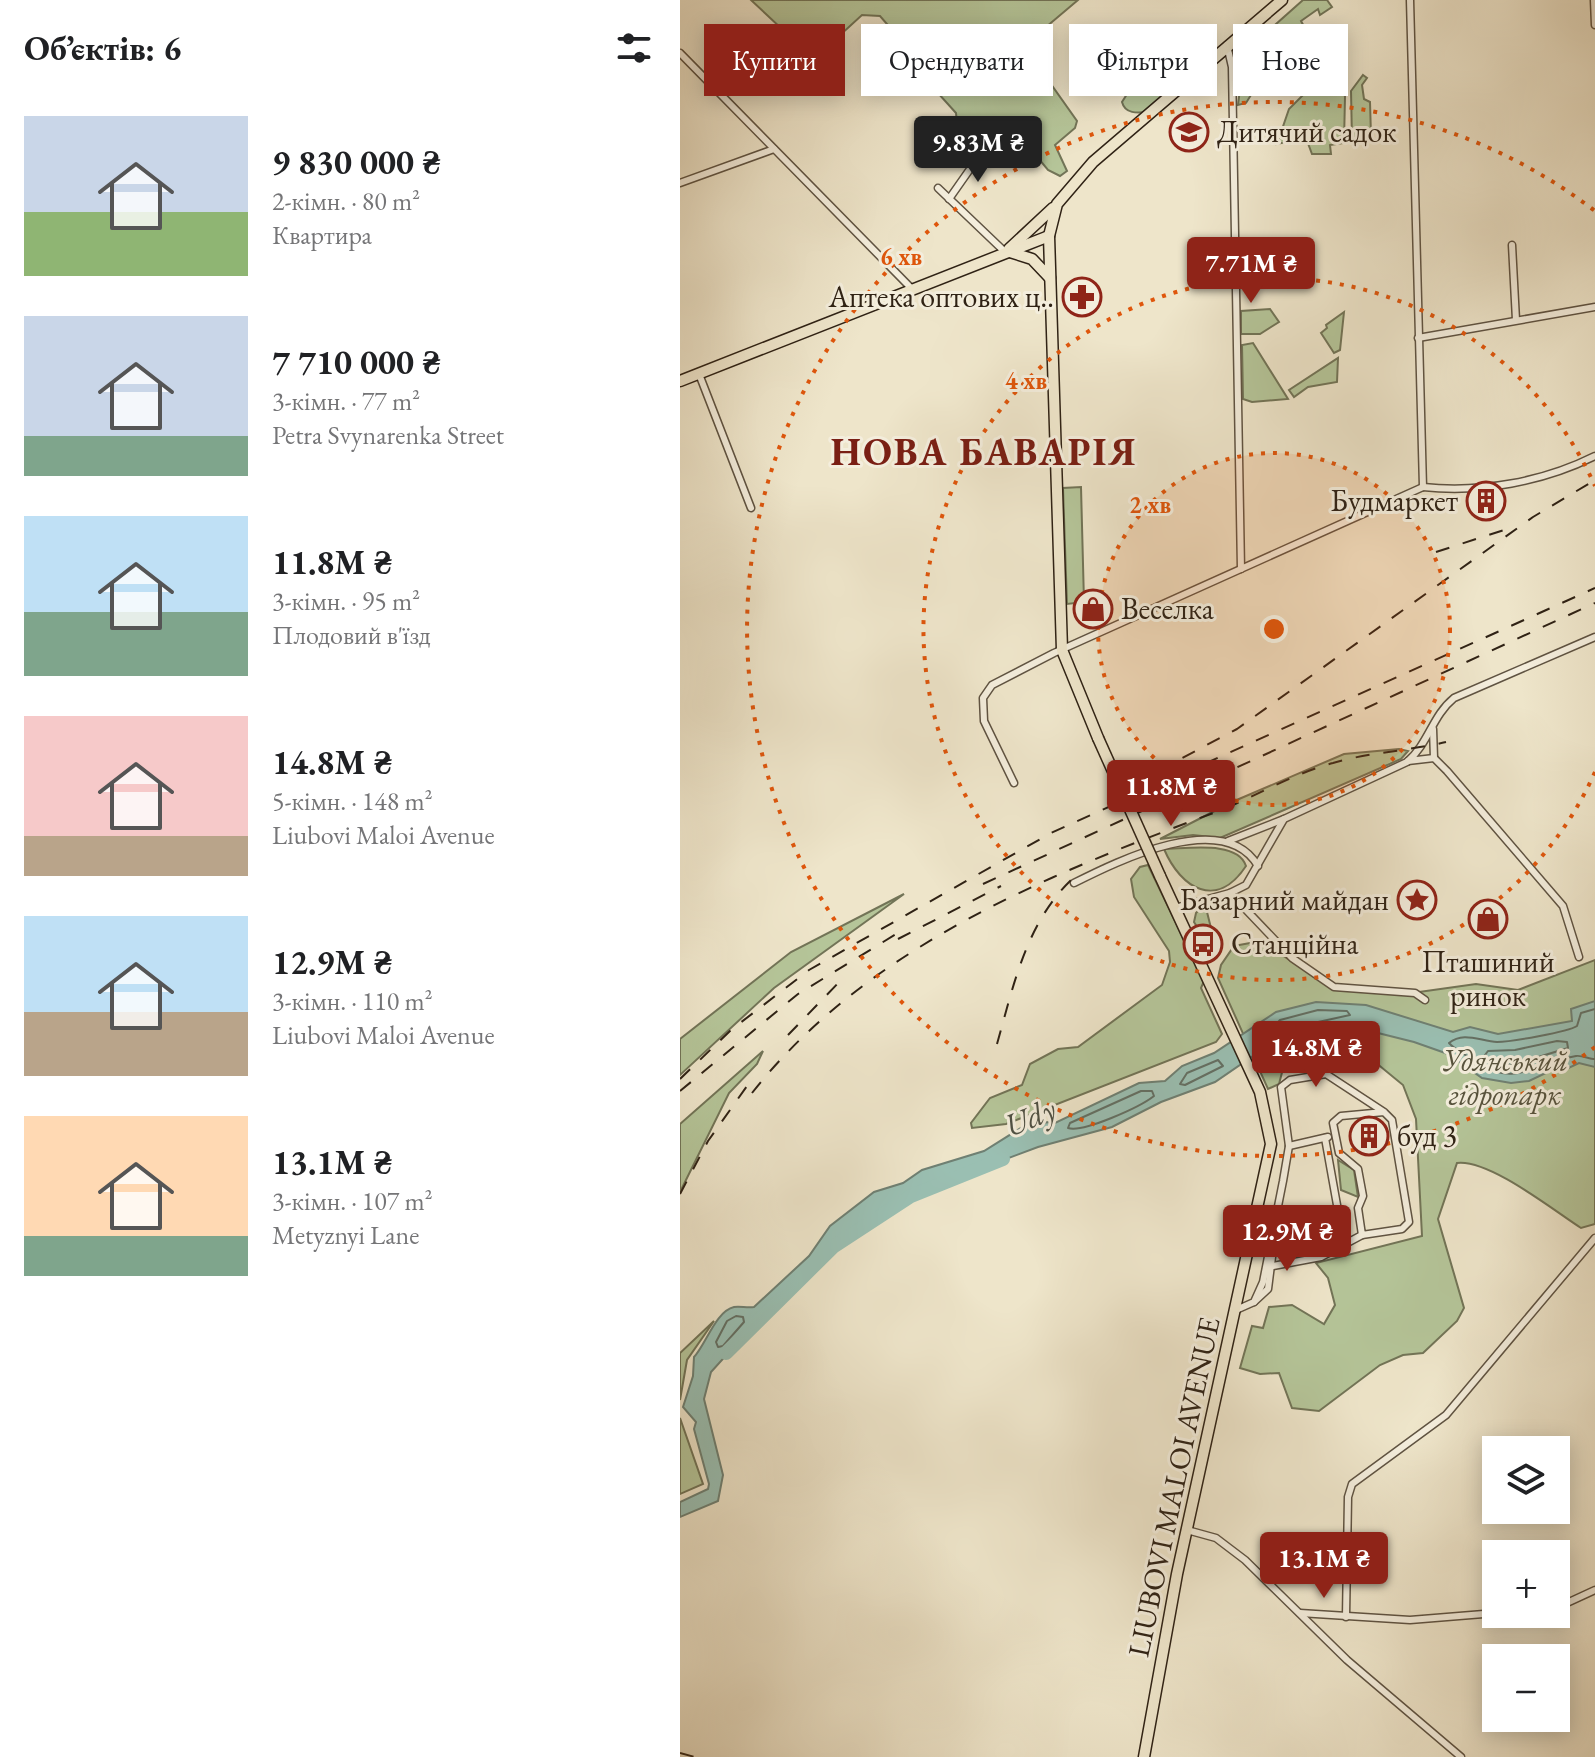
<!DOCTYPE html>
<html lang="uk">
<head>
<meta charset="utf-8">
<style>
	:root { --surface:#fff; --page:#f6f6f6; --text:#202124; --muted:#757577; --accent:#8f2418 }
	body { margin:0; font-family:"EB Garamond",serif; background:var(--page); color:var(--text); height:100vh; display:flex; flex-direction:column; font-size:30px; white-space:nowrap }
	* { box-sizing:border-box; margin:0 }
	p { font-size:26px; color:var(--muted) }
	.icon { flex:none; width:44px; height:44px; fill:none; stroke:currentColor; stroke-width:2; stroke-linecap:round; stroke-linejoin:round }
	.map { position:relative; flex:1; overflow:hidden }
	.drawer { display:flex; flex-direction:column; background:var(--surface); width:680px }
	.drawer>* { flex:none }
	.banner { position:absolute; left:24px; top:24px; width:760px; height:72px; display:flex; gap:16px }
	.fabs { position:absolute; left:802px; top:1436px; display:grid; gap:16px }
	.fabs a { display:grid; place-items:center; width:88px; height:88px; border-radius:0px; background:var(--surface); box-shadow:0 4px 20px #0003; font-size:40px }
	.price { position:absolute; translate:-50% -68px; padding:0 18px; border-radius:8px; background:var(--accent); color:#fff; font-size:26px; line-height:52px; filter:drop-shadow(0 2px 4px #0008) }
	.price::after { content:''; position:absolute; left:50%; top:48px; width:24px; height:18px; margin-left:-12px; background:inherit; clip-path:polygon(0 0,100% 0,50% 100%) }
	.price.on { background:#222; color:#fff }
	ul { padding:0; list-style:none }
	li { display:flex; align-items:center; gap:24px; height:200px; padding:0 24px }
	li span { display:grid; place-items:center; flex:none; width:224px; height:160px; border-radius:0px; color:#555 }
	li>.icon { margin-inline-start:auto }
	span .icon { width:96px; height:96px; fill:#fffc; stroke-width:1 }
	li b { font-size:34px }
	h2 { display:flex; justify-content:space-between; align-items:center; height:96px; padding:0 24px; font-size:34px }
	.pill { padding:0 28px; border-radius:0px; background:var(--surface); box-shadow:0 4px 20px #0003; font-size:28px; line-height:72px }
	.pill.on { background:var(--accent); color:#fff }
	main { display:flex; flex:1; min-height:0 }
	.map>svg:first-child { display:block }
	.green { fill:#b5c599; stroke:#727457; stroke-width:2 }
	.water { fill:#9abfb2; stroke:#6f8073; stroke-width:2 }
	.lines { fill:none; stroke-linecap:round; stroke-linejoin:round }
	.shore { stroke:#647064; stroke-width:2 }
	.river { stroke:#9abfb2; stroke-width:14 }
	.street-casing { stroke:#5f5342; stroke-width:9 }
	.primary-casing { stroke:#2f2215; stroke-width:13 }
	.street { stroke:#f4eedd; stroke-width:6 }
	.primary { stroke:#eee5ca; stroke-width:10 }
	.rail { stroke:#2f2215; stroke-width:2; stroke-dasharray:14 14; stroke-linecap:butt }
	.primary-bridge-casing { stroke:#2f2215; stroke-width:13; stroke-linecap:butt }
	.primary-bridge { stroke:#eee5ca; stroke-width:10 }
	.ring { fill:none; stroke:#df560c; stroke-width:4; stroke-dasharray:4 8 }
	.labels { text-anchor:middle; stroke-width:6; stroke-linejoin:round; paint-order:stroke }
	.poi-label { font-size:30px; fill:#2f2215; stroke:#f4eedd; text-anchor:start }
	.park-label { font-size:30px; font-style:italic; fill:#57533d; stroke:#f4eedd }
	.street-label { font-size:30px; fill:#2f2215; stroke:#f4eedd }
	.water-label { font-size:32px; font-style:italic; fill:#4f5144; stroke:#f4eedd }
	.district-label { font-size:38px; font-weight:bold; letter-spacing:2px; fill:#7a1f14; stroke:#f4eedd }
	.centre { fill:#df560c; stroke:#f4eedd; stroke-width:4 }
	.ring-label { font-size:24px; text-anchor:middle; font-weight:bold; fill:#df560c; stroke:#f4eedd; stroke-width:6; stroke-linejoin:round; paint-order:stroke }
</style>
</head>
<body>
<main>
<section class="drawer">
<h2>Об’єктів: 6<svg class="icon" aria-label="filters" viewBox="0 0 24 24"><path d="M4 7h16M4 17h16"/><circle cx="9" cy="7" r="2"/><circle cx="15" cy="17" r="2"/></svg></h2>
<ul>
<li><span style="background:linear-gradient(#c9d6e8 60%,#8fb573 0)"><svg class="icon" aria-label="home" viewBox="0 0 24 24"><path d="M3 11l9-7 9 7M6 9v11h12V9"/></svg></span><div><b>9 830 000 ₴</b><p>2-кімн. · 80 m²</p><p>Квартира</p></div></li>
<li><span style="background:linear-gradient(#c9d6e8 75%,#7fa58c 0)"><svg class="icon" aria-label="home" viewBox="0 0 24 24"><path d="M3 11l9-7 9 7M6 9v11h12V9"/></svg></span><div><b>7 710 000 ₴</b><p>3-кімн. · 77 m²</p><p>Petra Svynarenka Street</p></div></li>
<li><span style="background:linear-gradient(#bfe0f5 60%,#7fa58c 0)"><svg class="icon" aria-label="home" viewBox="0 0 24 24"><path d="M3 11l9-7 9 7M6 9v11h12V9"/></svg></span><div><b>11.8M ₴</b><p>3-кімн. · 95 m²</p><p>Плодовий в'їзд</p></div></li>
<li><span style="background:linear-gradient(#f6c9c9 75%,#b9a48a 0)"><svg class="icon" aria-label="home" viewBox="0 0 24 24"><path d="M3 11l9-7 9 7M6 9v11h12V9"/></svg></span><div><b>14.8M ₴</b><p>5-кімн. · 148 m²</p><p>Liubovi Maloi Avenue</p></div></li>
<li><span style="background:linear-gradient(#bfe0f5 60%,#b9a48a 0)"><svg class="icon" aria-label="home" viewBox="0 0 24 24"><path d="M3 11l9-7 9 7M6 9v11h12V9"/></svg></span><div><b>12.9M ₴</b><p>3-кімн. · 110 m²</p><p>Liubovi Maloi Avenue</p></div></li>
<li><span style="background:linear-gradient(#ffd9b3 75%,#7fa58c 0)"><svg class="icon" aria-label="home" viewBox="0 0 24 24"><path d="M3 11l9-7 9 7M6 9v11h12V9"/></svg></span><div><b>13.1M ₴</b><p>3-кімн. · 107 m²</p><p>Metyznyi Lane</p></div></li>
</ul>
</section>
<div class="map">
<svg width="915" height="1757" viewBox="0 0 915 1757">
	<rect width="100%" height="100%" fill="#eee5ca"/>
	<filter id="stains"><feTurbulence type="fractalNoise" baseFrequency=".0025" numOctaves="4"/><feColorMatrix values="0 0 0 0 .2 0 0 0 0 .09 0 0 0 0 .02 0 0 0 .5 -.17"/></filter>
	<radialGradient id="worn" r=".72"><stop offset=".6" stop-color="#630" stop-opacity="0"/><stop offset="1" stop-color="#630" stop-opacity=".3"/></radialGradient>
	<g class="green">
		<path d="M71,0H398L353,38L349,53L397,121L395,128L375,145L387,171L380,176L368,170L334,129H329C313,163 305,153 273,146L269,131L277,123L276,113L257,92L249,72L200,16L182,15L134,59Z"/>
		<path d="M623,0H647L652,7L640,15L638,9L621,21L626,30L580,62L588,68L566,103L558,105L560,89L570,87L569,76H560V56Z"/>
		<path d="M502,45L518,60V68L468,112C457,113 445,114 442,102L451,88L436,73L444,64L461,78Z"/>
		<path d="M651,67L661,68L658,88L665,96L664,143L650,145L651,154H632L626,138L597,144L609,109Z"/>
		<path d="M683,75L687,78L682,85L684,99L690,102L691,136L677,133V140H672L671,91Z"/>
		<path d="M590,309L599,322L580,334H561V311Z"/>
		<path d="M664,312L660,350L654,353L641,333L647,328L646,325Z"/>
		<path d="M573,343L608,399L572,402L563,399L562,345Z"/>
		<path d="M658,358L657,382L628,387L614,397L609,390Z"/>
		<path d="M401,487L404,602L387,604L383,488Z"/>
		<path d="M719,749L728,751L721,759L540,838L513,835L480,839L552,802L664,754Z"/>
		<path d="M484,849C506,849 558,840 566,866C537,910 501,889 484,849Z"/>
		<path d="M468,865L524,981L521,988L542,1034L536,1042L326,1124L292,1128L291,1123L310,1098L342,1085L350,1064L378,1049L398,1047L482,985L490,962L489,951L454,897L451,879L460,867Z"/>
		<path d="M224,894L94,988L0,1075V1039L111,952Z"/>
		<path d="M525,904L531,928L530,947L514,922L516,913Z"/>
		<path d="M570,943L587,945L655,990L739,992L796,984L838,990L915,960V1224L901,1228C873,1210 809,1159 777,1163L758,1219L784,1308L777,1321L743,1353L723,1355L700,1365L639,1411L612,1408L599,1373L580,1374L560,1368L572,1326L583,1328L589,1307L612,1305L644,1324L655,1305L648,1278L636,1263L742,1236L736,1119L723,1085L684,1053L634,1048L605,1061L599,1084L588,1089L538,978L541,965L554,946Z"/>
		<path d="M83,1051L77,1064L49,1093L0,1192V1124Z"/>
		<path d="M658,1160L674,1170L678,1197L661,1190Z"/>
		<path d="M34,1321L7,1360L0,1400V1353Z"/>
		<path d="M0,1418L23,1484L0,1494Z"/>
	</g>
	<path class="water" d="M915,1001V1067L899,1063L880,1072L872,1070L849,1081L831,1083L802,1078L768,1054L734,1042L674,1027L632,1030L595,1041L535,1082L481,1102L432,1127L358,1147L254,1186L165,1236L128,1265L31,1372L24,1399L43,1475L38,1501L0,1517V1502L28,1489L29,1484L14,1429L16,1422L3,1407L13,1376L14,1357C26,1344 36,1311 54,1307C60,1306 67,1308 74,1307L129,1256L150,1226L194,1192L223,1183L242,1170L304,1151L344,1126L354,1129L367,1122L373,1124L459,1083L485,1081L502,1066L534,1053L596,1012L636,1002L686,1005L773,1032L790,1027L818,1034L892,1021L891,1009Z"/>
	<g class="lines">
		<g class="shore">
			<path d="M915,1009L901,1013L897,1026C888,1032 830,1042 817,1042C800,1041 783,1031 769,1043C776,1051 787,1055 795,1061C833,1089 858,1063 896,1056C902,1055 909,1059 915,1059"/>
			<path d="M638,1010L667,1011L670,1015L597,1031L593,1028L600,1020Z"/>
			<path d="M877,1041L887,1042L888,1048L832,1065L811,1061L805,1055L808,1051L835,1050Z"/>
			<path d="M538,1060L543,1066L505,1085L500,1084L507,1073Z"/>
			<path d="M461,1091H472L474,1096C460,1107 403,1133 388,1128L390,1123Z"/>
			<path d="M56,1316L63,1317L64,1322L43,1346L38,1347L36,1342L47,1321Z"/>
		</g>
		<path class="river" d="M46,1353L153,1247L231,1196L323,1159"/>
		<g class="street-casing">
			<g id="street">
				<path d="M730,0L743,487"/>
				<path d="M914,0L915,25"/>
				<path d="M547,45L552,67L561,569"/>
				<path d="M0,53L233,290"/>
				<path d="M0,183L94,149"/>
				<path d="M258,188L325,252"/>
				<path d="M269,199L302,152"/>
				<path d="M832,245L836,320"/>
				<path d="M738,338L915,307"/>
				<path d="M19,374L71,508"/>
				<path d="M743,487C801,493 863,482 915,456"/>
				<path d="M753,729L754,758"/>
				<path d="M728,761L754,758L767,771L883,906L899,957"/>
				<path d="M334,783L304,721L303,698L312,685L374,653L743,487"/>
				<path d="M548,841L604,819"/>
				<path d="M394,883C438,861 544,808 578,866"/>
				<path d="M550,893L612,958L654,987L735,993L745,1000"/>
				<path d="M495,908L550,893L566,885L604,819L727,762C749,743 752,716 774,698L915,637"/>
				<path d="M645,1138L664,1244"/>
				<path d="M609,1146L648,1137"/>
				<path d="M593,1266L641,1257L682,1235"/>
				<path d="M574,1302L588,1289L595,1233"/>
				<path d="M556,1310L574,1302L583,1282L603,1181L609,1146L601,1087L610,1080L646,1074L704,1112L712,1120L729,1222L722,1229L682,1235L678,1208L683,1196L678,1169L659,1153L653,1123L661,1116L704,1112"/>
				<path d="M507,1530L536,1538L565,1560L667,1660L781,1757"/>
				<path d="M876,1608L915,1590"/>
				<path d="M620,1613L730,1620L816,1613"/>
				<path d="M666,1617L668,1497L672,1484L766,1415L915,1238"/>
			</g>
		</g>
		<g class="primary-casing">
			<g id="primary">
				<path d="M329,249L373,208"/>
				<path d="M330,252L352,259L370,278"/>
				<path d="M0,381L369,236"/>
				<path d="M418,738L382,650L369,236L377,204L413,162L602,0"/>
				<path d="M464,1757L497,1574L591,1144L580,1092L480,876"/>
			</g>
		</g>
		<use href="#street" class="street"/>
		<use href="#primary" class="primary"/>
		<g class="rail">
			<path d="M756,552L824,530"/>
			<path d="M453,784L557,729L853,517L915,480"/>
			<path d="M303,884L915,603"/>
			<path d="M218,939L321,886"/>
			<path d="M108,1035L166,975"/>
			<path d="M317,1044C335,980 348,915 401,871"/>
			<path d="M0,1079L51,1030L129,970L371,833L915,588"/>
			<path d="M0,1091L118,994L226,928"/>
			<path d="M72,1093C187,947 367,875 536,812C575,797 612,774 653,763C690,752 729,751 766,742"/>
			<path d="M0,1194L28,1141L72,1079"/>
			<path d="M0,1753L15,1757"/>
		</g>
		<g class="primary-bridge-casing">
			<path id="primary-bridge" d="M418,738L480,876"/>
		</g>
		<use href="#primary-bridge" class="primary-bridge"/>
	</g>
	<circle cx="594" cy="629" r="176" fill="#df560c" fill-opacity=".12"/>
	<g class="ring">
		<circle cx="594" cy="629" r="176"/>
		<path d="M915 772A351 351 0 1 1 915 486"/>
		<path d="M915 1047A527 527 0 1 1 915 211"/>
	</g>
	<defs>
		<g id="school-ring" transform="scale(2)"><circle r="9.5" fill="#f4eedd" stroke="#8f2418" stroke-width="1.5"/><path d="M0-5L7-2L0 1L-7-2ZM-4 1L0 2.5L4 1V4Q0 6-4 4Z" fill="#8f2418"/></g>
		<g id="pharmacy-ring" transform="scale(2)"><circle r="9.5" fill="#f4eedd" stroke="#8f2418" stroke-width="1.5"/><path d="M-2-6h4v4h4v4h-4v4h-4v-4h-4v-4h4Z" fill="#8f2418"/></g>
		<g id="building-ring" transform="scale(2)"><circle r="9.5" fill="#f4eedd" stroke="#8f2418" stroke-width="1.5"/><path d="M-4-6H4V6H1V3H-1V6H-4ZM-2.5-4.3h1.7v1.8h-1.7ZM.8-4.3h1.7v1.8H.8ZM-2.5-1h1.7V.8h-1.7ZM.8-1h1.7V.8H.8Z" fill="#8f2418"/></g>
		<g id="shop-ring" transform="scale(2)"><circle r="9.5" fill="#f4eedd" stroke="#8f2418" stroke-width="1.5"/><path d="M-5-2.5h2.3a2.7 3.5 0 0 1 5.4 0H5L5.5 6h-11ZM-1.5-2.5h3a1.5 2.3 0 0 0-3 0Z" fill="#8f2418"/></g>
		<g id="sight-ring" transform="scale(2)"><circle r="9.5" fill="#f4eedd" stroke="#8f2418" stroke-width="1.5"/><path d="M0-6L1.8-2.2L6-1.7L2.9 1.2L3.7 5.4L0 3.3L-3.7 5.4L-2.9 1.2L-6-1.7L-1.8-2.2Z" fill="#8f2418"/></g>
		<g id="bus-ring" transform="scale(2)"><circle r="9.5" fill="#f4eedd" stroke="#8f2418" stroke-width="1.5"/><path d="M-5-6H5V4H4V6H2V4H-2V6H-4V4H-5ZM-3.5-4V0h7V-4ZM-3.5 1.2v1.5H-2V1.2ZM2 1.2v1.5H3.5V1.2Z" fill="#8f2418"/></g>
	</defs>
	<g fill-rule="evenodd">
		<use href="#school-ring" x="509" y="132"/>
		<use href="#pharmacy-ring" x="402" y="297"/>
		<use href="#building-ring" x="806" y="501"/>
		<use href="#shop-ring" x="413" y="609"/>
		<use href="#sight-ring" x="737" y="900"/>
		<use href="#shop-ring" x="808" y="919"/>
		<use href="#bus-ring" x="523" y="944"/>
		<use href="#building-ring" x="689" y="1136"/>
	</g>
	<g class="labels">
		<g class="poi-label">
			<text x="537" y="142">Дитячий садок</text>
			<text x="374" y="307" text-anchor="end">Аптека оптових ц‥</text>
			<text x="778" y="511" text-anchor="end">Будмаркет</text>
			<text x="441" y="619">Веселка</text>
			<text x="709" y="910" text-anchor="end">Базарний майдан</text>
			<text x="551" y="954">Станційна</text>
			<text x="808" y="972" text-anchor="middle">Пташиний<tspan x="808" dy="34">ринок</tspan></text>
			<text x="717" y="1146">буд 3</text>
		</g>
		<g class="park-label">
			<text x="825" y="1071">Удянський<tspan x="825" dy="34">гідропарк</tspan></text>
		</g>
		<g class="street-label">
			<text transform="translate(494 1487) rotate(-78)" y="10">LIUBOVI MALOI AVENUE</text>
		</g>
		<g class="water-label">
			<text transform="translate(350 1117) rotate(-22)" y="11">Udy</text>
		</g>
		<g class="district-label">
			<text x="304" y="465">НОВА БАВАРІЯ</text>
		</g>
	</g>
	<circle cx="594" cy="629" r="12" class="centre"/>
	<g class="ring-label">
		<text x="221" y="265">6 хв</text>
		<text x="346" y="389">4 хв</text>
		<text x="470" y="513">2 хв</text>
	</g>
	<rect width="100%" height="100%" filter="url(#stains)"/>
	<rect width="100%" height="100%" fill="url(#worn)"/>
</svg>
<div class="fabs">
<a><svg class="icon" aria-label="layers" viewBox="0 0 24 24"><path d="M12 4l9 5-9 5-9-5zM3 14l9 5 9-5"/></svg></a>
<a>+</a>
<a>−</a>
</div>
<b class="price on" style="left:298px;top:184px">9.83M ₴</b>
<b class="price" style="left:571px;top:305px">7.71M ₴</b>
<b class="price" style="left:491px;top:828px">11.8M ₴</b>
<b class="price" style="left:636px;top:1089px">14.8M ₴</b>
<b class="price" style="left:607px;top:1273px">12.9M ₴</b>
<b class="price" style="left:644px;top:1600px">13.1M ₴</b>
<div class="banner">
<a class="pill on">Купити</a>
<a class="pill">Орендувати</a>
<a class="pill">Фільтри</a>
<a class="pill">Нове</a>
</div>
</div>
</main>
</body>
</html>
